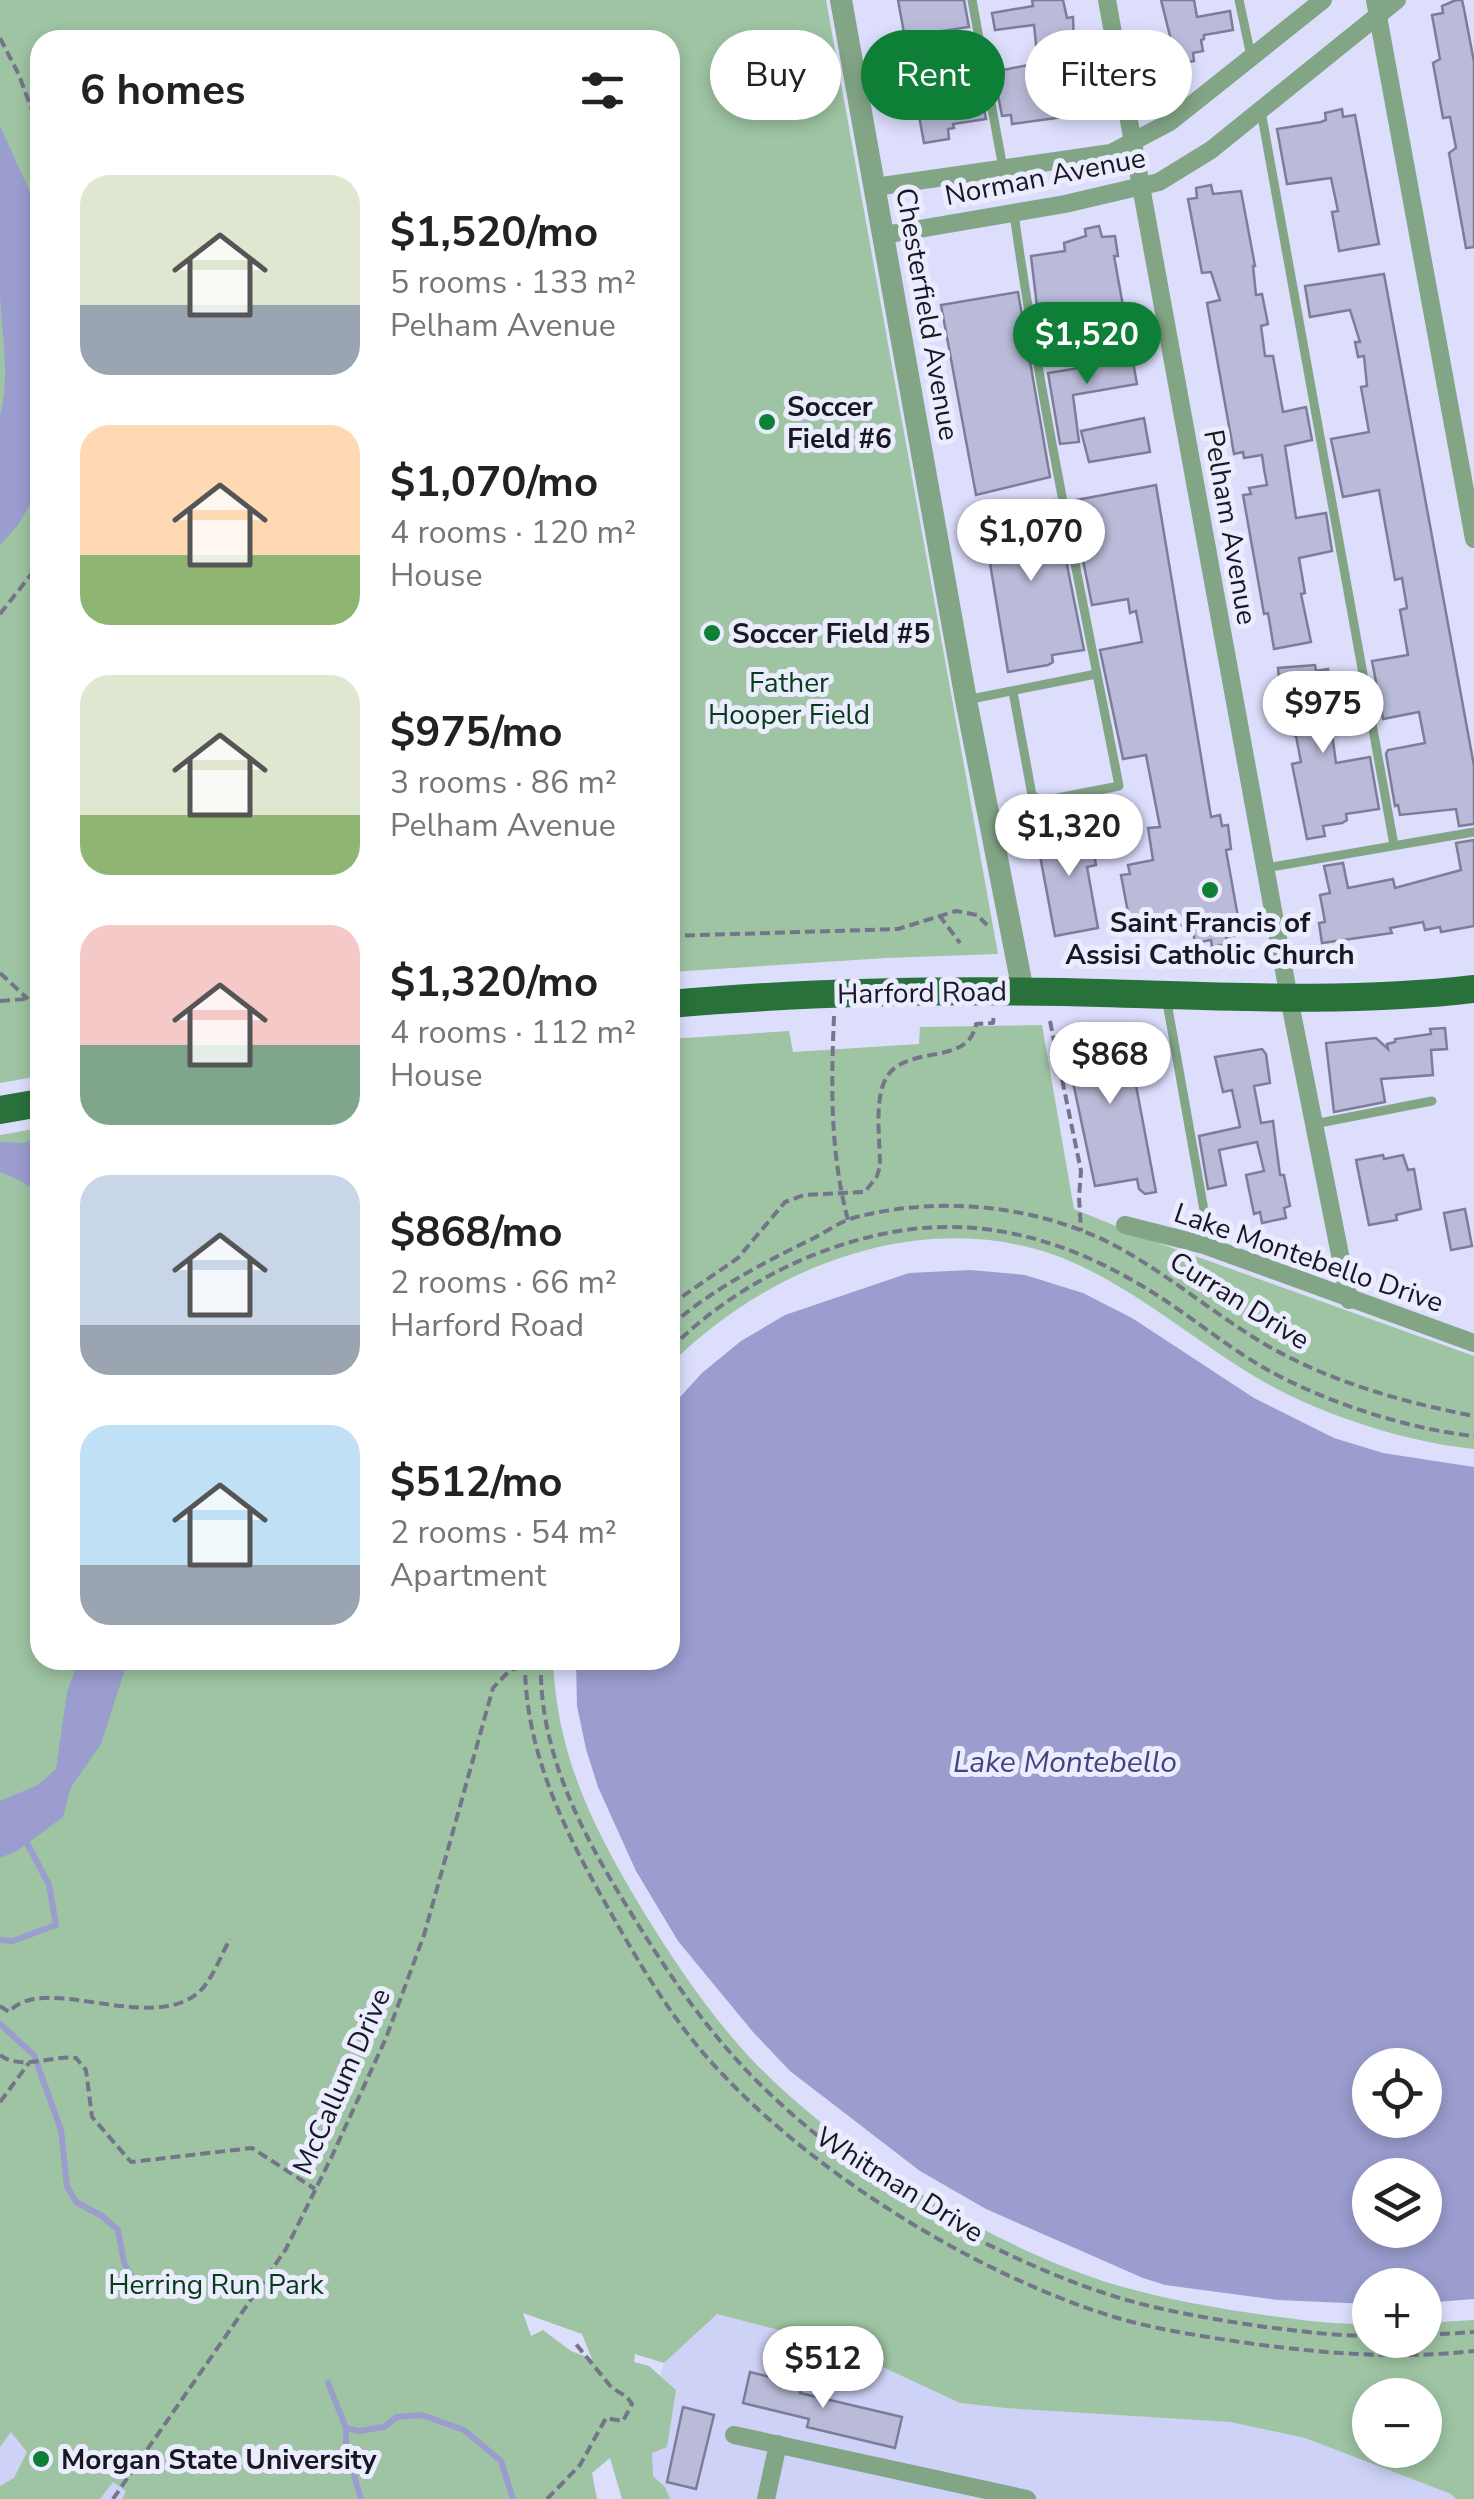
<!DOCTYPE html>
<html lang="en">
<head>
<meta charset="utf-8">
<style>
	:root { --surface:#fff; --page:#f2f2f2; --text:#222; --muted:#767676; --accent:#0e7f36 }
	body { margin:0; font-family:"Nunito Sans",sans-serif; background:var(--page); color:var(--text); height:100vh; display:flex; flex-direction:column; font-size:38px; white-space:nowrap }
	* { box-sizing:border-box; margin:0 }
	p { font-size:32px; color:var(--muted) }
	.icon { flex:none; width:55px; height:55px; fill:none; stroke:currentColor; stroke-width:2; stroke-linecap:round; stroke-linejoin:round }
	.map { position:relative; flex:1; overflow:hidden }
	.panel { position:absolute; left:30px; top:30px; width:650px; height:1640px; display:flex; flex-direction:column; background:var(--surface); border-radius:30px; box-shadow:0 5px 15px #0003 }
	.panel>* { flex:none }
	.top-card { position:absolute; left:710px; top:30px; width:612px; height:90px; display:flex; gap:20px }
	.fabs { position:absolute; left:1352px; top:2048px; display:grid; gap:20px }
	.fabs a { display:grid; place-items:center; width:90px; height:90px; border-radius:50%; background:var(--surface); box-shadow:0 5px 15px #0003; font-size:50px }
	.price { position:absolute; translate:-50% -85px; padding:0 22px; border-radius:35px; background:#fff; color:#222; font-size:32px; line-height:65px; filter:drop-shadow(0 2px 5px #0008) }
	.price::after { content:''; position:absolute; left:50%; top:60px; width:30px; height:22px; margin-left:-15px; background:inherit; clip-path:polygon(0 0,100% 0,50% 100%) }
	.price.selected { background:var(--accent); color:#fff }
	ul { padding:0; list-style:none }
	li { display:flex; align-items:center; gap:30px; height:250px; padding:0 50px }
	li span { display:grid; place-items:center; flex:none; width:280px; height:200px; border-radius:30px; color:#555 }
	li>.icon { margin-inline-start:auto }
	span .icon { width:120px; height:120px; fill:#fffc; stroke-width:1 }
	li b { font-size:42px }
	h2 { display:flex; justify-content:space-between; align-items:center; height:120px; padding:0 50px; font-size:42px }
	.chip { padding:0 35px; border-radius:45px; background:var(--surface); box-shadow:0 5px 15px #0003; font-size:35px; line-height:90px }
	.chip.selected { background:var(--accent); color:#fff }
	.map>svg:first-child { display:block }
	.built { fill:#ced2f7 }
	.green { fill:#9ec4a3; fill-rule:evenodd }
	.water { fill:#9a9dce; fill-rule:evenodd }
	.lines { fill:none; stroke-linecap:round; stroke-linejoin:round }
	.stream { stroke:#9a9dce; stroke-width:6 }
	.building { fill:#b9bbd8; stroke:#7c7e99; stroke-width:2.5 }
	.path { stroke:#747589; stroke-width:4; stroke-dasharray:10 5; stroke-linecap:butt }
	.service { stroke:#82a586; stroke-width:9 }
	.minor { stroke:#82a586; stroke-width:18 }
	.tertiary { stroke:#82a586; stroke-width:22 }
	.primary { stroke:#29713b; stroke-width:28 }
	.poi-dot { fill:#0e7f36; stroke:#ebedff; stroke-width:4 }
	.labels { text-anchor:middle; stroke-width:10; stroke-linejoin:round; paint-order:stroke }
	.street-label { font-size:28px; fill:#181823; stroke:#ebedff }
	.poi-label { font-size:28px; font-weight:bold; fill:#181823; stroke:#ebedff; text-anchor:start }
	.park-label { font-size:28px; fill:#083b17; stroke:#ebedff }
	.water-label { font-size:30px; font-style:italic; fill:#434380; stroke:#ebedff }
</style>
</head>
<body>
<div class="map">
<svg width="1474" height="2499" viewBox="0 0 1474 2499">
	<rect width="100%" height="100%" fill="#dcdefc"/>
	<g class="built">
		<path d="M716,2314L833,2344L960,2403L1005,2408L1230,2422L1305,2438L1451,2494L1456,2499H625L664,2363Z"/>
		<path d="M0,2410L36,2426L126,2491L122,2499H0Z"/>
	</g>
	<g class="green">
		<path d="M0,0H826L998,954L886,958L670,972V40H40V1076L0,1083Z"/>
		<path d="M1042,1025L1074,1209L1153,1241L1474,1356V1449C1405,1442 1318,1414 1259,1379C1196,1342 1140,1292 1072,1262C934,1202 770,1263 670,1365V1039L789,1031L793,1052L919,1044L920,1027Z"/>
		<path d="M40,1128V1660H553C557,1756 592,1825 640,1906C675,1963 711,2017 757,2065C848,2157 991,2247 1116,2285C1164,2299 1215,2308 1264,2315C1299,2320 1335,2325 1370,2324V2340H1425V2323L1474,2320V2499H1456L1451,2494L1305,2438L1230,2422L1005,2408L960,2403L833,2344L717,2314L664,2363L635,2354L634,2362L649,2366L676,2390L667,2447L652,2453L653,2476L665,2487L670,2499H622L610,2458L592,2473L597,2499H122L126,2491L113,2482L100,2499H0V2486L14,2478L27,2452L11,2432L0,2447V1135ZM523,2313L582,2334L592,2359L571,2351L543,2330L531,2336ZM1370,2395H1425V2450H1370Z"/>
	</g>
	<g class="water">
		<path d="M0,126L40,214V487L18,525L0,545V416C11,373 1,334 0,291C0,236 0,181 0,126Z"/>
		<path d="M40,1135V1194L21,1181L0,1172V1142L24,1143Z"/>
		<path d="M971,1270L1025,1275L1083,1293L1132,1318L1254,1398L1334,1438L1383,1453L1474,1467V2299L1425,2303V2285H1370V2304L1278,2300L1165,2285L1143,2278L986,2209L920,2171L790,2071L753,2032L678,1941L636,1871L598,1787L586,1749L577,1706L576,1660H670V1408L702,1373L741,1341L785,1315L909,1273ZM1370,2065H1425V2120H1370ZM1425,2175V2230H1370V2175Z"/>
		<path d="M79,1660H128L101,1744L71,1787L63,1817L17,1851L0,1858V1801L38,1785L56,1769L67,1692Z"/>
	</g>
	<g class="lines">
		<g class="stream">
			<path d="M0,1940L13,1941L56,1925L49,1885L24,1837"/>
			<path d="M0,2024L34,2055L61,2130L67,2186L76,2202L102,2216L118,2230L124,2263L142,2295H172"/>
			<path d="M328,2383L346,2428V2447L361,2499"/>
			<path d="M346,2428L359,2431L384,2427L397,2417L422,2415L464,2430L501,2461L513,2499"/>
		</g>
	</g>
	<g class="building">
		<path d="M898,0H964L969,27L942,31L943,35L938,36L943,70H947L950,83L978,78L986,119L953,124L954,128L948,129L949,139L924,143Z"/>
		<path d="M1032,0H1063L1067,18L1073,17L1074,45L1086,114L1012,124L1011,115L1002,116L994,75L1003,73V70L1038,63L1034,25L995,30L992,13L1033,6Z"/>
		<path d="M1161,0H1194L1197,17L1230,11L1233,30L1204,35V39L1201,40L1203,51L1193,53L1194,61L1177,64Z"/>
		<path d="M1456,0H1462L1464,9L1474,62V247L1466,248L1449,153L1456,148L1450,117L1443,118L1433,63L1440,59L1432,15L1443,13L1442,6Z"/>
		<path d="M1342,109L1343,117L1355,115L1379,244L1339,251L1332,212L1338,211L1331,178L1287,184L1277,129L1321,122L1326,120L1325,113Z"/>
		<path d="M1211,185L1213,194L1241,191L1255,266H1253L1256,295L1262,294L1268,324L1261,326L1265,356H1273L1283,412L1306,407L1312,440L1285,446L1296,518L1326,513L1332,551L1299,558L1305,593L1301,594L1311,642L1274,649L1268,613L1264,614L1243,495L1251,494L1249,488L1267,485L1264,469L1262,455L1244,458L1243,452L1234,454L1207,303L1220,300L1211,272L1202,273L1188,199L1197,198L1196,188Z"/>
		<path d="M1099,226L1102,237L1115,236L1118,256H1114L1125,317L1077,326L1072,325L1069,310L1038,315L1031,256L1065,251L1064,243L1086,236L1085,229Z"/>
		<path d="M1384,274L1474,766V824L1459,826L1456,809L1400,815L1398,805L1395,806L1386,754L1388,750L1425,743L1419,712L1383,719L1372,661L1408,655L1400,610L1407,608L1402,578L1395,580L1379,490L1343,497L1331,439L1369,432L1361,387L1367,386L1364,356L1358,357L1355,342H1360L1350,310L1310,317L1305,286Z"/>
		<path d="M1018,292L1050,477L976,495L941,305Z"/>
		<path d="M1131,351L1137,384L1073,395L1079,442L1060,444L1048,373L1079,368L1078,361Z"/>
		<path d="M1144,418L1150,452L1089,462L1081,431Z"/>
		<path d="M1156,485L1211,817L1220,815L1222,826L1228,825L1231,849L1226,850L1241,934L1226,937L1227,944L1212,947L1211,940L1195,943L1192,924L1132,934L1121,875L1130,874L1128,865L1153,860L1148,828L1160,827L1146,755L1123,759L1100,650L1142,642L1136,611L1130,613L1128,599L1092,605L1071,501Z"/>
		<path d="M1054,500L1084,650L1052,655L1053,662L1048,665L1008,672L981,509Z"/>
		<path d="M1315,665L1316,671L1328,669L1331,690L1326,691L1336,763L1370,757L1379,809L1346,814L1347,820L1342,823L1323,826L1325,836L1307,839L1292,764L1301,762L1296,736L1287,732L1286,725L1306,695L1281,699L1278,668Z"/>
		<path d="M1089,826L1096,865L1087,867L1098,928L1055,936L1036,834Z"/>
		<path d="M1474,840V926L1441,932L1440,927L1425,930L1423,922L1390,928L1392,933L1322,943L1319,923L1325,922L1320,895L1330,893L1324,866L1343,863L1348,888L1393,879L1395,888L1461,870L1456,843Z"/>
		<path d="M1099,1028L1104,1031L1120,1028L1126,1032L1156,1192L1145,1194L1139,1189L1137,1179L1095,1186L1063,1035Z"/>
		<path d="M1445,1028L1447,1049L1431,1050L1433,1075L1381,1079L1385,1102L1334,1112L1326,1043L1376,1038L1388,1049L1387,1044L1395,1042V1039L1431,1034L1430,1029Z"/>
		<path d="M1262,1049L1266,1054L1270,1083L1254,1086L1261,1123L1273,1121L1280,1175H1284L1290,1206L1284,1208L1286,1218L1262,1223L1260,1212L1254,1214L1246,1175L1264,1171L1257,1142L1219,1150L1226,1185L1208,1189L1199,1136L1240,1127L1232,1090L1223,1092L1215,1057Z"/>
		<path d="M1383,1155L1384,1159L1403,1155L1408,1170L1414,1169L1421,1209L1396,1215L1397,1220L1369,1225L1356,1160Z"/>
		<path d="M1465,1209L1472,1246L1451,1250L1444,1213Z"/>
		<path d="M750,2372L802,2385L800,2393L902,2417L895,2448L807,2427L809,2419L743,2403Z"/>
		<path d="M683,2407L714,2415L696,2489L667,2482Z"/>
	</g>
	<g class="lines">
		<g class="path">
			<path d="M0,38L19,75L40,132"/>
			<path d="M0,614L40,563"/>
			<path d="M939,915L960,943"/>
			<path d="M670,936L898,929L956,911L977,915L987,925"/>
			<path d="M0,973L28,999"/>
			<path d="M0,1001L40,998"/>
			<path d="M834,1016C831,1085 830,1153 848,1220"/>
			<path d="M1050,1021L1081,1171L1079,1197L1081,1231"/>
			<path d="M670,1305L738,1258L785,1202L804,1195L865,1192L877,1176L880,1166C880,1141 875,1109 883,1085C898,1040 968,1070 976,1024L993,1023L994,1014"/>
			<path d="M670,1326C713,1289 761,1264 812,1239C826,1232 839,1222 853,1218C935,1196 1029,1204 1106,1241C1158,1267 1204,1306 1253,1337C1320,1379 1397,1401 1474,1416"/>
			<path d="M670,1349C719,1300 785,1261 851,1242C966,1207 1068,1236 1166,1301C1199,1323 1231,1349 1266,1369C1325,1402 1407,1429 1474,1436"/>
			<path d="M525,1660C524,1750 565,1832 608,1908C635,1956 664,2006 699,2048C797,2165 975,2276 1121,2319C1160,2330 1201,2336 1240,2342C1318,2353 1395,2360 1474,2351"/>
			<path d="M541,1660C538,1747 579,1828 623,1900C660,1961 697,2018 746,2070C840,2169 981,2253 1110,2295C1160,2311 1213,2319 1265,2327C1300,2331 1335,2336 1370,2336"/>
			<path d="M0,2006L9,2012C43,1972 148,2034 198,1993C212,1981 221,1955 230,1939"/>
			<path d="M0,2055C21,2071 52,2055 76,2058L86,2070L92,2117L131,2162L252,2148L315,2189"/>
			<path d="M0,2102L29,2063"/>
			<path d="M1425,2335L1474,2332"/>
			<path d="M113,2499L286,2249L332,2156L386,2038L424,1935L493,1688L510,1670L540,1663"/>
			<path d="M547,2499L580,2465L606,2418L623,2421L632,2404L627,2397L612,2388L576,2344"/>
		</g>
		<g class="service">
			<path d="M972,0L1003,168"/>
			<path d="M1239,0L1251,56"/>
			<path d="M1261,111L1394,845"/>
			<path d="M1013,692L1032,795L1042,801L1119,786C1082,595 1041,406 1014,214"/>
			<path d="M966,700L1096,674"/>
			<path d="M1266,868L1474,832"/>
			<path d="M1166,997L1207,1227L1204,1245"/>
			<path d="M1314,1124L1432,1101"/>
		</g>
		<g class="minor">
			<path d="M1107,0L1289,998L1349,1300"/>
			<path d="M1375,0L1474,539"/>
			<path d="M875,187L1111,153L1170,122L1323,0"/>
			<path d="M884,235L1065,204L1159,182L1211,150L1397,0"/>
			<path d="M1125,1225L1204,1245L1474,1343"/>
			<path d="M734,2435L1027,2499"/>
			<path d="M766,2499L778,2444"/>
		</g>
		<path class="tertiary" d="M841,0L966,700L1023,991"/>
		<g class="primary">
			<path d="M670,1004C801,992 933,990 1064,992C1201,995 1338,1005 1474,989"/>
			<path d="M0,1110L40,1103"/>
		</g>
	</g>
	<g class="poi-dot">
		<circle cx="767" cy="422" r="10"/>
		<circle cx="712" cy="633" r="10"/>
		<circle cx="1210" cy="890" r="10"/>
		<circle cx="41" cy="2459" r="10"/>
	</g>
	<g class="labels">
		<g class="street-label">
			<text transform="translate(1045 176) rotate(-11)" y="10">Norman Avenue</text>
			<text transform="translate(928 314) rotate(80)" y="10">Chesterfield Avenue</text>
			<text transform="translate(1231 527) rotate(80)" y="10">Pelham Avenue</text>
			<text transform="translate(922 992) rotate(-1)" y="10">Harford Road</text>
			<text transform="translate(1309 1257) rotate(19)" y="10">Lake Montebello Drive</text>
			<text transform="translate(1240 1300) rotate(32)" y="10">Curran Drive</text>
			<text transform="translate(341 2081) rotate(-66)" y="10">McCallum Drive</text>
			<text transform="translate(900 2184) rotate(32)" y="10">Whitman Drive</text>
		</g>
		<g class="poi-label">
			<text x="787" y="416">Soccer<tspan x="787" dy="32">Field #6</tspan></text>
			<text x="732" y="643">Soccer Field #5</text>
			<text x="1210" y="932" text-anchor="middle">Saint Francis of<tspan x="1210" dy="32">Assisi Catholic Church</tspan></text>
			<text x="61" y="2469">Morgan State University</text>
		</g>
		<g class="park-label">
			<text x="789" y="692">Father<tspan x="789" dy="32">Hooper Field</tspan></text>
			<text x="216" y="2294">Herring Run Park</text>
		</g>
		<g class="water-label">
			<text x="1065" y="1772">Lake Montebello</text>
		</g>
	</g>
</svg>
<div class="fabs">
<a><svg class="icon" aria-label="locate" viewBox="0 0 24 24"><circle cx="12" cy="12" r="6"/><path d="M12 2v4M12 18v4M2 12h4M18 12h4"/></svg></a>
<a><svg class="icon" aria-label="layers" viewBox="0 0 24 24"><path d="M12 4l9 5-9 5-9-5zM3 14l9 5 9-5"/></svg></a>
<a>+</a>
<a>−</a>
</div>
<b class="price selected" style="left:1087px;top:387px">$1,520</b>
<b class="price" style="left:1031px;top:584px">$1,070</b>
<b class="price" style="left:1323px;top:756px">$975</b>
<b class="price" style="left:1069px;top:879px">$1,320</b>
<b class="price" style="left:1110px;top:1107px">$868</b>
<b class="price" style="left:823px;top:2411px">$512</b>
<div class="top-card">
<a class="chip">Buy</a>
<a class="chip selected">Rent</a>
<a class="chip">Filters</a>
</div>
<section class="panel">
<h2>6 homes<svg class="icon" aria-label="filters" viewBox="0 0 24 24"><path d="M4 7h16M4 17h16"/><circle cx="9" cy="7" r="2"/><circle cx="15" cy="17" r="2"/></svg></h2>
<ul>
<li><span style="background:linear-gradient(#dfe7d0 65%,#9aa5b1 0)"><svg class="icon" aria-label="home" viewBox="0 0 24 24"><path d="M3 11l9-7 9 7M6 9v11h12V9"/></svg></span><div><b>$1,520/mo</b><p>5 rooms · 133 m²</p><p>Pelham Avenue</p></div></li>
<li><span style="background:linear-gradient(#ffd9b3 65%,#8fb573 0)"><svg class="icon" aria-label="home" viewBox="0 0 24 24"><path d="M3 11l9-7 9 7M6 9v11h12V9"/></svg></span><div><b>$1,070/mo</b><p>4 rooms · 120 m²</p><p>House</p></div></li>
<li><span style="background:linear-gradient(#dfe7d0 70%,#8fb573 0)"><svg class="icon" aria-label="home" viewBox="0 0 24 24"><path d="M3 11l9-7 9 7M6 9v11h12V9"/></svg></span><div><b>$975/mo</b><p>3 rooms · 86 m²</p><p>Pelham Avenue</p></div></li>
<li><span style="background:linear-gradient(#f6c9c9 60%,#7fa58c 0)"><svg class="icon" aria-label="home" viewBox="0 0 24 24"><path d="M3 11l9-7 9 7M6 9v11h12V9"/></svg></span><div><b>$1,320/mo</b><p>4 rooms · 112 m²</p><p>House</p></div></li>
<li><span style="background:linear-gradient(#c9d6e8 75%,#9aa5b1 0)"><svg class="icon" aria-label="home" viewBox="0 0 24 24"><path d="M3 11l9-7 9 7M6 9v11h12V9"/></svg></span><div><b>$868/mo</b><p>2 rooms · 66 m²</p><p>Harford Road</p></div></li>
<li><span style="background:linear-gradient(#bfe0f5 70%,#9aa5b1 0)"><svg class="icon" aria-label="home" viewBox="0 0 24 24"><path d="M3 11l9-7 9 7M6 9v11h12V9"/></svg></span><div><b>$512/mo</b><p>2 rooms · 54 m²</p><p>Apartment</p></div></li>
</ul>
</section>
</div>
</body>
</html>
